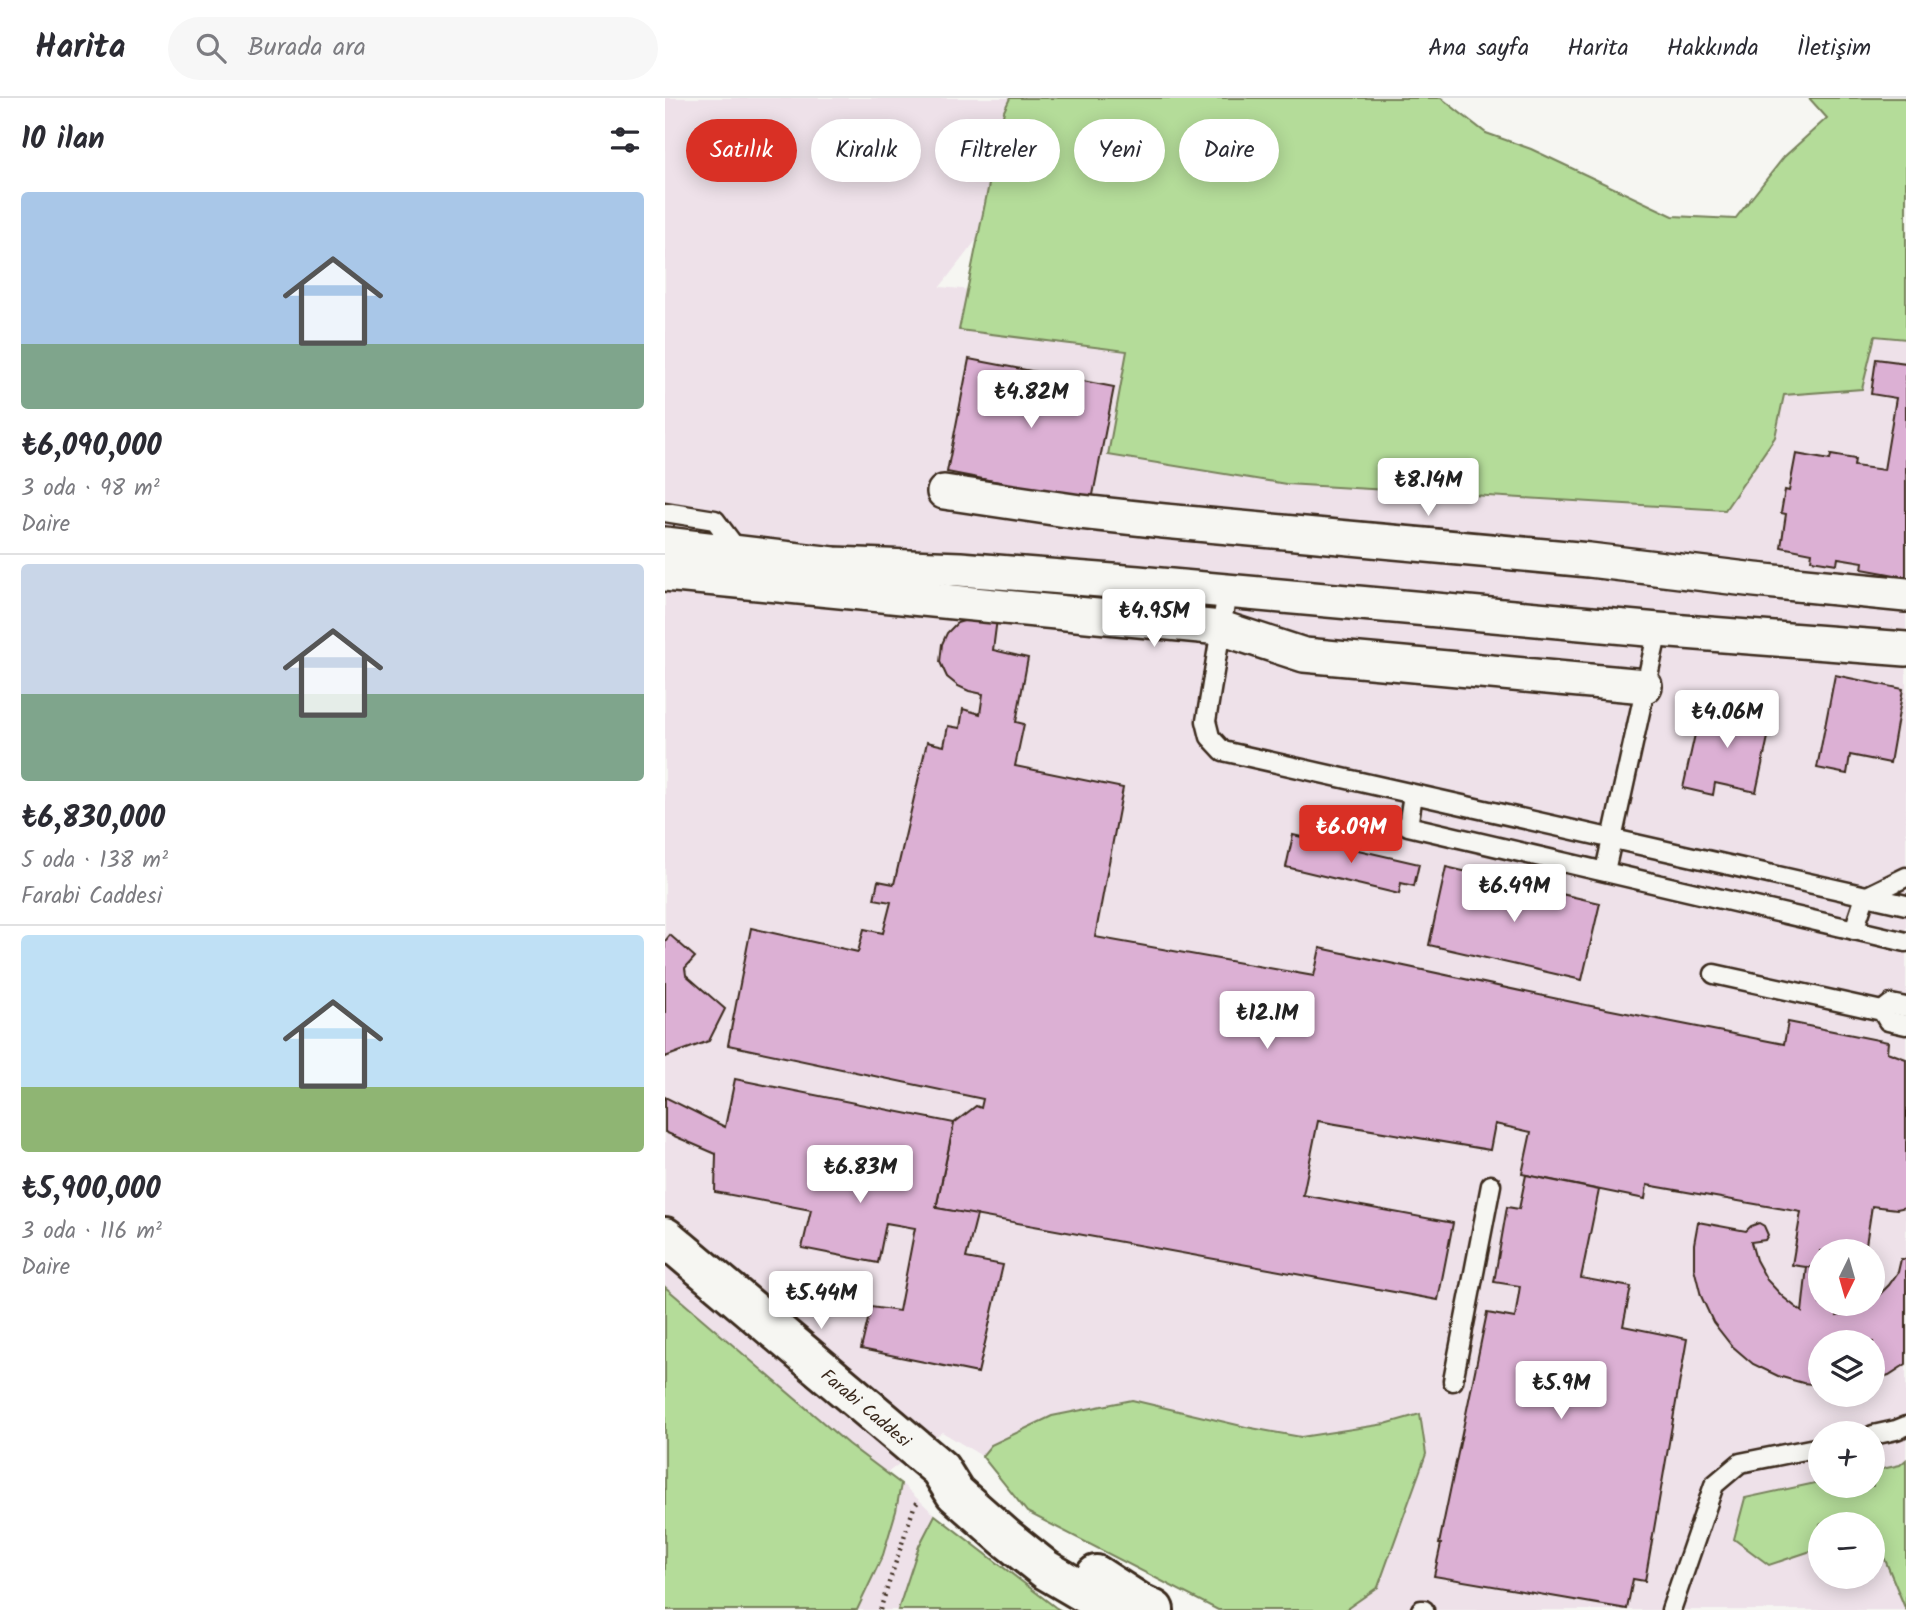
<!DOCTYPE html>
<html lang="tr">
<head>
<meta charset="utf-8">
<style>
	:root { --surface:#fff; --page:#f7f7f7; --text:#2b2b33; --muted:#7c7c81; --line:#e1e1e2; --accent:#d93025 }
	body { margin:0; font-family:Kalam,sans-serif; background:var(--page); color:var(--text); height:100vh; display:flex; flex-direction:column; font-size:26px; white-space:nowrap }
	* { box-sizing:border-box; margin:0 }
	p { font-size:23px; color:var(--muted) }
	.icon { flex:none; width:38px; height:38px; fill:none; stroke:currentColor; stroke-width:2; stroke-linecap:round; stroke-linejoin:round }
	.map { position:relative; flex:1; overflow:hidden }
	.details { display:flex; flex-direction:column; background:var(--surface); width:665px }
	.details>* { flex:none }
	.guide { position:absolute; left:21px; top:21px; width:665px; height:63px; display:flex; gap:14px }
	.needle { width:46px; rotate:185deg }
	.controls { position:absolute; left:1143px; top:1141px; display:grid; gap:14px }
	.controls a { display:grid; place-items:center; width:77px; height:77px; border-radius:50%; background:var(--surface); box-shadow:0 4px 18px #0003; font-size:35px }
	.price { position:absolute; translate:-50% -60px; padding:0 16px; border-radius:7px; background:#fff; color:#222; font-size:23px; line-height:46px; filter:drop-shadow(0 2px 4px #0008) }
	.price::after { content:''; position:absolute; left:50%; top:42px; width:21px; height:16px; margin-left:-10px; background:inherit; clip-path:polygon(0 0,100% 0,50% 100%) }
	.price.selected { background:var(--accent); color:#fff }
	ul { padding:0; list-style:none }
	li { display:grid; align-content:center; gap:14px; height:371px; padding:0 21px }
	li+li { border-top:2px solid var(--line) }
	li span { display:grid; place-items:center; height:217px; border-radius:7px; color:#555 }
	li>.icon { margin-inline-start:auto }
	span .icon { width:126px; height:126px; fill:#fffc; stroke-width:1 }
	li b { font-size:30px }
	h2 { display:flex; justify-content:space-between; align-items:center; height:84px; padding:0 21px; font-size:30px }
	.pill { padding:0 24px; border-radius:32px; background:var(--surface); box-shadow:0 4px 18px #0003; font-size:24px; line-height:63px }
	.pill.selected { background:var(--accent); color:#fff }
	header { display:flex; align-items:center; gap:42px; box-sizing:border-box; height:98px; padding:0 35px; background:var(--surface); border-bottom:2px solid var(--line) }
	header strong { font-size:33px }
	nav { display:flex; gap:38px; margin-inline-start:auto; font-size:24px }
	.search { width:490px; height:63px; background:var(--page); display:flex; align-items:center; gap:18px; box-sizing:border-box; padding:0 24px; border-radius:38px; color:var(--muted); font-size:26px }
	main { display:flex; flex:1; min-height:0 }
	.map>svg:first-child { display:block }
	.built { fill:#eee1e9; fill-rule:evenodd }
	.green { fill:#b4dc99; stroke:#78835c; stroke-width:2 }
	.building { fill:#dcb0d4; stroke:#3b2a1e; stroke-width:2 }
	.lines { fill:none; stroke-linecap:round; stroke-linejoin:round }
	.service-casing { stroke:#3b2a1e; stroke-width:23 }
	.minor-casing { stroke:#3b2a1e; stroke-width:38 }
	.tertiary-casing { stroke:#3b2a1e; stroke-width:44 }
	.path { stroke:#3b2a1e; stroke-width:4.5; stroke-dasharray:2 5; stroke-linecap:butt }
	.service { stroke:#f6f6f2; stroke-width:18 }
	.minor { stroke:#f6f6f2; stroke-width:33 }
	.tertiary { stroke:#f6f6f2; stroke-width:38 }
	.labels { text-anchor:middle; stroke-width:7; stroke-linejoin:round; paint-order:stroke }
	.street-label { font-size:18px; fill:#3b2a1e; stroke:#f6f6f2 }
</style>
</head>
<body>
<header>
<strong>Harita</strong>
<div class="search"><svg class="icon" aria-label="search" viewBox="0 0 24 24"><circle cx="10" cy="10" r="6"/><path d="M15 15l6 6"/></svg>Burada ara</div>
<nav><a>Ana sayfa</a><a>Harita</a><a>Hakkında</a><a>İletişim</a></nav>
</header>
<main>
<section class="details">
<h2>10 ilan<svg class="icon" aria-label="filters" viewBox="0 0 24 24"><path d="M4 7h16M4 17h16"/><circle cx="9" cy="7" r="2"/><circle cx="15" cy="17" r="2"/></svg></h2>
<ul>
<li><span style="background:linear-gradient(#a9c7e8 70%,#7fa58c 0)"><svg class="icon" aria-label="home" viewBox="0 0 24 24"><path d="M3 11l9-7 9 7M6 9v11h12V9"/></svg></span><div><b>₺6,090,000</b><p>3 oda · 98 m²</p><p>Daire</p></div></li>
<li><span style="background:linear-gradient(#c9d6e8 60%,#7fa58c 0)"><svg class="icon" aria-label="home" viewBox="0 0 24 24"><path d="M3 11l9-7 9 7M6 9v11h12V9"/></svg></span><div><b>₺6,830,000</b><p>5 oda · 138 m²</p><p>Farabi Caddesi</p></div></li>
<li><span style="background:linear-gradient(#bfe0f5 70%,#8fb573 0)"><svg class="icon" aria-label="home" viewBox="0 0 24 24"><path d="M3 11l9-7 9 7M6 9v11h12V9"/></svg></span><div><b>₺5,900,000</b><p>3 oda · 116 m²</p><p>Daire</p></div></li>
</ul>
</section>
<div class="map">
<svg width="1241" height="1512" viewBox="0 0 1241 1512">
	<rect width="100%" height="100%" fill="#f6f6f2"/>
	<filter id="ink" filterUnits="userSpaceOnUse"><feTurbulence type="fractalNoise" baseFrequency=".0143" numOctaves="2"/><feDisplacementMap in="SourceGraphic" scale="14" xChannelSelector="R" yChannelSelector="G"/><feConvolveMatrix kernelMatrix="1 2 1 2 8 2 1 2 1" color-interpolation-filters="sRGB"/></filter>
	<g filter="url(#ink)">
		<path class="built" d="M0,0H421L275,189L976,254L1241,231V1512H553L362,1414L317,1358L277,1334L222,1375L237,1386L270,1417L395,1512H0ZM1155,1153H1208V1206H1155ZM1155,1244H1208V1297H1155ZM1155,1335H1208V1388H1155ZM1155,1426H1208V1479H1155Z"/>
		<g class="green">
			<path d="M345,0H776L821,35L866,51L1008,118L1070,121L1119,59L1162,20L1144,0H1241V241L1210,238L1197,291L1119,297L1110,339L1060,412L621,386L443,357L462,253L294,232L339,13Z"/>
			<path d="M0,1189L183,1346L236,1386L231,1413L218,1457L192,1512H0Z"/>
			<path d="M467,1302L581,1329L636,1339L720,1326L755,1316L761,1356L713,1489L680,1512H553L362,1414L317,1358L326,1347L387,1318Z"/>
			<path d="M1241,1362V1512L1208,1433V1426H1155V1450L1104,1467L1069,1441L1080,1400L1155,1384V1388H1208V1373L1235,1367Z"/>
			<path d="M270,1417L390,1509L395,1512H233L254,1448Z"/>
		</g>
		<g class="building">
			<path d="M304,261L449,289L427,402L282,374Z"/>
			<path d="M1211,261L1241,265V479L1197,471L1198,464L1173,460L1172,466L1146,462L1147,455L1116,449L1121,416L1116,415L1120,392L1124,393L1131,356L1165,362L1166,357L1190,361L1189,368L1219,372L1231,300L1206,296Z"/>
			<path d="M309,520L332,521L328,552L363,560L351,624L359,626L350,668L458,690L430,839L649,878L655,850L921,907L1119,946L1123,924L1223,944L1222,954L1241,961V1109L1232,1111L1207,1108L1200,1153H1155V1171L1127,1167L1136,1114L982,1087L980,1101L857,1076L866,1034L830,1026L825,1052L653,1023L638,1097L788,1125L773,1202L271,1110L289,1025L311,1008L316,1010L318,1001L63,947L86,830L193,854L199,831L218,835L226,804L209,801L213,783L229,786L262,644L279,648L283,628L295,630L298,611L315,616L318,596L304,593L293,588L282,579L275,564L277,546L282,535L292,525Z"/>
			<path d="M1170,577L1238,591L1225,665L1185,657L1182,676L1152,670Z"/>
			<path d="M1037,605L1107,621L1091,694L1050,685L1048,697L1018,690Z"/>
			<path d="M628,737L754,766L749,788L736,785L734,796L621,769Z"/>
			<path d="M781,769L935,805L917,882L764,847Z"/>
			<path d="M5,837L30,859L20,870L21,877L60,911L44,943L0,959V843Z"/>
			<path d="M70,981L289,1025L271,1110L312,1117L301,1160L338,1167L313,1275L196,1251L206,1209L234,1213L250,1130L221,1125L213,1165L137,1150L146,1112L50,1094L51,1056L0,1034V999L60,1029Z"/>
			<path d="M861,1077L934,1092L916,1180L966,1189L958,1228L1022,1241L980,1483L968,1481L962,1511L769,1478L776,1446H774L822,1215L850,1220L855,1188L829,1184L842,1109L854,1111Z"/>
			<path d="M1033,1124L1081,1133L1086,1128L1094,1125L1099,1128L1103,1137L1100,1142L1086,1144L1091,1162L1102,1182L1118,1199L1137,1214L1142,1169L1155,1171V1206H1173L1172,1218L1193,1213L1204,1206H1208V1203L1224,1187L1233,1174L1236,1161H1241V1266L1224,1277L1208,1282V1244H1155V1287L1138,1285L1113,1278L1088,1266L1066,1247L1048,1224L1036,1198L1029,1170V1146Z"/>
		</g>
		<g class="lines">
			<g class="service-casing">
				<g id="service">
					<path d="M0,414L50,422L74,454"/>
					<path d="M562,494L541,623L545,639L558,653L1241,807"/>
					<path d="M748,697L743,728L1241,844"/>
					<path d="M940,773L993,532"/>
					<path d="M1189,832L1200,799L1241,779"/>
					<path d="M1049,876L1217,913L1223,923L1241,927"/>
					<path d="M1217,913L1226,906L1241,909"/>
					<path d="M788,1283L826,1087"/>
					<path d="M1208,1337L1231,1332L1241,1328"/>
					<path d="M756,1512H759"/>
					<path d="M1006,1512L1049,1387L1075,1365L1155,1349"/>
				</g>
			</g>
			<g class="minor-casing">
				<g id="minor">
					<path d="M279,394L415,414L499,423L924,462L1090,482L1241,497"/>
					<path d="M0,446L169,466L295,471L473,485L993,532L1241,551"/>
					<path d="M0,476L556,530L639,557L980,588"/>
				</g>
			</g>
			<g class="tertiary-casing">
				<g id="tertiary">
					<path d="M0,1139L275,1371L290,1395L341,1440L381,1472L449,1512"/>
					<path d="M431,1477L476,1506L489,1512"/>
				</g>
			</g>
			<path class="path" d="M215,1512L249,1409L255,1401"/>
			<use href="#service" class="service"/>
			<use href="#minor" class="minor"/>
			<use href="#tertiary" class="tertiary"/>
		</g>
	</g>
	<g class="labels">
		<g class="street-label">
			<text transform="translate(201 1310) rotate(40)" y="6">Farabi Caddesi</text>
		</g>
	</g>
</svg>
<div class="controls">
<a><svg class="needle" viewBox="-14 -14 28 28"><path d="M0-13l5 13h-10z" fill="#e53935"/><path d="M0 13l5-13h-10z" fill="#7c7c81"/></svg></a>
<a><svg class="icon" aria-label="layers" viewBox="0 0 24 24"><path d="M12 4l9 5-9 5-9-5zM3 14l9 5 9-5"/></svg></a>
<a>+</a>
<a>−</a>
</div>
<b class="price" style="left:366px;top:332px">₺4.82M</b>
<b class="price" style="left:763px;top:420px">₺8.14M</b>
<b class="price" style="left:489px;top:551px">₺4.95M</b>
<b class="price" style="left:1062px;top:652px">₺4.06M</b>
<b class="price selected" style="left:686px;top:767px">₺6.09M</b>
<b class="price" style="left:849px;top:826px">₺6.49M</b>
<b class="price" style="left:602px;top:953px">₺12.1M</b>
<b class="price" style="left:195px;top:1107px">₺6.83M</b>
<b class="price" style="left:156px;top:1233px">₺5.44M</b>
<b class="price" style="left:896px;top:1323px">₺5.9M</b>
<div class="guide">
<a class="pill selected">Satılık</a>
<a class="pill">Kiralık</a>
<a class="pill">Filtreler</a>
<a class="pill">Yeni</a>
<a class="pill">Daire</a>
</div>
</div>
</main>
</body>
</html>
